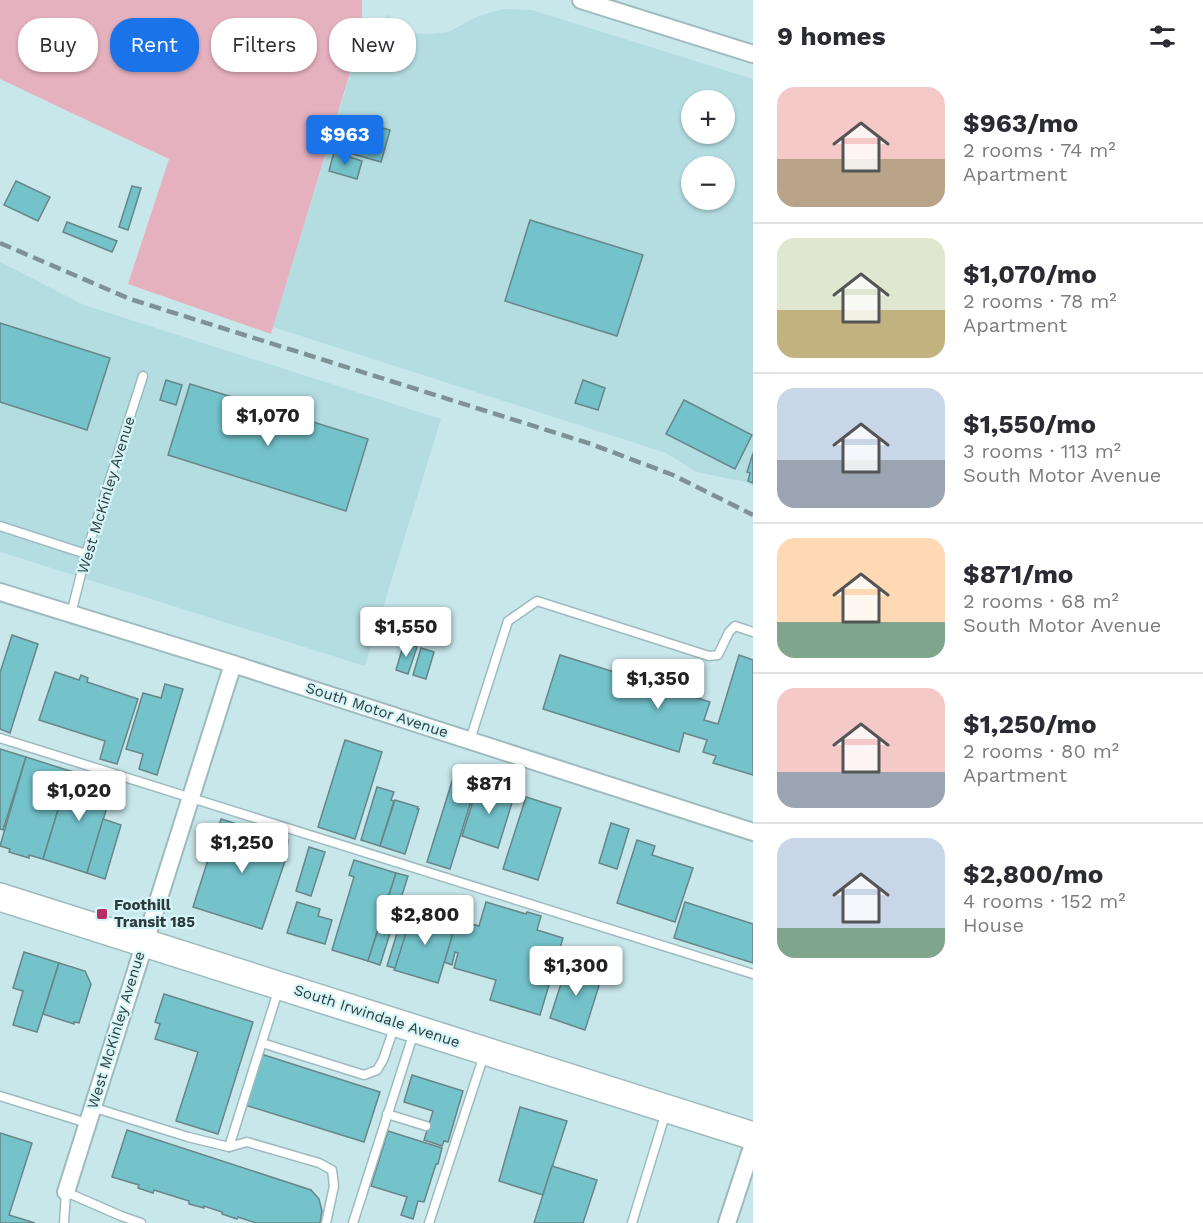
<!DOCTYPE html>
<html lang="en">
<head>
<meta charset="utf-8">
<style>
	:root { --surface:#fff; --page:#f2f2f3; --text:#2b2b33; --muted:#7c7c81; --line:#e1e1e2; --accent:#1a73e8 }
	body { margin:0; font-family:"Work Sans",sans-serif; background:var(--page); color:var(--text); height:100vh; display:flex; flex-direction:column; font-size:22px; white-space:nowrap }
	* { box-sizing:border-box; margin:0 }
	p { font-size:20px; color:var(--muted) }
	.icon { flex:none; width:33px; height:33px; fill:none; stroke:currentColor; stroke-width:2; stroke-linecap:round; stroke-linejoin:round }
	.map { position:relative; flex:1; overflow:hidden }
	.sheet { display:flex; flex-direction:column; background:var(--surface); width:450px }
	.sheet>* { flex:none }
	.top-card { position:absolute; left:18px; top:18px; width:570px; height:54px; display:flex; gap:12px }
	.controls { position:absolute; left:681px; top:90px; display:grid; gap:12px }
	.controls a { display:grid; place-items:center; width:54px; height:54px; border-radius:50%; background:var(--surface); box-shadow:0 2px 4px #0004; font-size:30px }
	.price { position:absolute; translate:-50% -51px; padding:0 14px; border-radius:6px; background:#fff; color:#222; font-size:20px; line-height:39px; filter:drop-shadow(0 2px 3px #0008) }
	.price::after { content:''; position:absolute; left:50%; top:36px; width:18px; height:14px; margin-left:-9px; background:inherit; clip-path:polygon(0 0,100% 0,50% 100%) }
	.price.selected { background:var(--accent); color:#fff }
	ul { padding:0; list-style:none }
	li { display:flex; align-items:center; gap:18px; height:150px; padding:0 24px }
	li+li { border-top:2px solid var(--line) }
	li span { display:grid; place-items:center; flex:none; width:168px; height:120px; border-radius:18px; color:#555 }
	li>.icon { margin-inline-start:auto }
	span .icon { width:72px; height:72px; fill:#fffc; stroke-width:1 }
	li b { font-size:26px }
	h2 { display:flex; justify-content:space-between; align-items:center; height:72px; padding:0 24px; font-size:26px }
	.pill { padding:0 21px; border-radius:24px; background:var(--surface); box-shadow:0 2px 4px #0004; font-size:21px; line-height:54px }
	.pill.selected { background:var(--accent); color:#fff }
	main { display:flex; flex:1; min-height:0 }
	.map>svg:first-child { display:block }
	.built { fill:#b4dde1; fill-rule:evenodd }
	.green { fill:#e6b1bf }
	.building { fill:#74c3cb; stroke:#688588; stroke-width:1.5 }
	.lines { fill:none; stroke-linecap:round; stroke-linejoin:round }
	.lane-casing { stroke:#9dbbbe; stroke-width:11 }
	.street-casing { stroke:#9dbbbe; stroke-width:20 }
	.primary-casing { stroke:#9dbbbe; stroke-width:30 }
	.lane { stroke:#fff; stroke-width:8 }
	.street { stroke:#fff; stroke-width:16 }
	.primary { stroke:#fff; stroke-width:27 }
	.rail { stroke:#7c9295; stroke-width:4.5; stroke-dasharray:12 6; stroke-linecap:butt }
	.poi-dot { fill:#b82c64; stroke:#d5f5f8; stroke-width:2 }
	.labels { text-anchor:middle; stroke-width:4.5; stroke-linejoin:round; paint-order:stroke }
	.street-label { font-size:15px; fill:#2f3c3d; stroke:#d5f5f8 }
	.poi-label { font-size:15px; font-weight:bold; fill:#2f3c3d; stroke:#d5f5f8; text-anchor:start }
</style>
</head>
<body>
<main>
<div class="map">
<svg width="753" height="1223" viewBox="0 0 753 1223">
	<rect width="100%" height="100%" fill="#c8e7eb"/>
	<g class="built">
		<path d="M502,9L532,10L753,79V487L746,482L696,472L666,453L273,327L360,42L388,15L412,33L429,34L448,32L479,16ZM692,100H724V134H692ZM692,166H724V200H692Z"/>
		<path d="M0,262L84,305L441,419L365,666L0,552Z"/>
	</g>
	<path class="green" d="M0,0H362V33L271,334L128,284L169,159L0,79Z"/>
	<g class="building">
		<path d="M354,120L390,130L381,162L346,152L347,148L346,147Z"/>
		<path d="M334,152L362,161L357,179L329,171Z"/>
		<path d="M16,181L50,197L38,221L4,205Z"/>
		<path d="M132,186L141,188L128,230L119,227Z"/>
		<path d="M530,220L643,255L617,336L505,301Z"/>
		<path d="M67,222L117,241L112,252L63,232Z"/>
		<path d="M0,323L110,358L87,430L0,402Z"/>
		<path d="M166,380L182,385L176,405L160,400Z"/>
		<path d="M583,380L605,388L598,410L575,403Z"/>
		<path d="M190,384L368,439L346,511L168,455Z"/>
		<path d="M684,400L752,435L735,469L666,434Z"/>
		<path d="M753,453V483L748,481L750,473L747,472Z"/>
		<path d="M12,635L38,644L10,733L0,729V673Z"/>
		<path d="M404,643L417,647L408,674L396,670Z"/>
		<path d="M421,648L434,652L426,679L413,675Z"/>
		<path d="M560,655L710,702L704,720L718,724L739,655L753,660V775L713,763L716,756L703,752L707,740L684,733L679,752L543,709Z"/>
		<path d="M55,672L79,680L81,675L88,678L87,682L138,699L117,764L100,759L105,741L39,720Z"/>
		<path d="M165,684L183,689L157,775L139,769L143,754L126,749L143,693L161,698Z"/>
		<path d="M345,740L382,752L355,839L318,827Z"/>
		<path d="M0,749L26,757L3,830L0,829Z"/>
		<path d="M26,757L70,771L43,859L29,855V858L9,852L10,849L0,846Z"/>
		<path d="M70,771L114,784L87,873L43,859Z"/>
		<path d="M454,775L477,782L450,869L427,862Z"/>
		<path d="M479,782L515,793L498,848L462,836Z"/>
		<path d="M377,787L394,792L391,800L394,801L380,846L361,840Z"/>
		<path d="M526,797L561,808L538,880L503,869Z"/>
		<path d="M395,800L418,807L417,809H419L405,854L380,846Z"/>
		<path d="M103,819L121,825L105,879L87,873Z"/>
		<path d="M221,819L288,840L286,858L262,929L193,907Z"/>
		<path d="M611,823L629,829L617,869L599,863Z"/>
		<path d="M637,840L655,846L652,855L693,868L675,922L617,903Z"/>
		<path d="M309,847L325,852L311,896L296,891Z"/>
		<path d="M354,860L396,873L368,961L332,950L354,877L349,875Z"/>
		<path d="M396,873L408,876L380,965L368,961Z"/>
		<path d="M297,902L320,909L318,916L332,920L325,944L287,933Z"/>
		<path d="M486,902L526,914L527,912L541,916L537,930L563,938L540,1015L490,1000L496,980L454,968L458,953L455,952L452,965L444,962L457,920L479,926Z"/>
		<path d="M685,902L753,924V963L674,938Z"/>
		<path d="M412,910L456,923L438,983L394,970Z"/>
		<path d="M398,930L406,933L395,968L387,966Z"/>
		<path d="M24,952L59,963L37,1032L13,1025L23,991L13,988Z"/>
		<path d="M59,963L85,971L91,984L79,1023L74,1022V1024L43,1014Z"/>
		<path d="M567,965L602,976L585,1030L550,1018Z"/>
		<path d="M164,994L253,1022L218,1134L176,1121L198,1052L155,1039L160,1024L155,1022Z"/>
		<path d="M261,1054L380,1092L364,1142L245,1105Z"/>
		<path d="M412,1075L463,1091L448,1142L444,1141L442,1146L424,1140L433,1111L404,1102Z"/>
		<path d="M520,1107L567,1121L543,1195L499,1181Z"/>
		<path d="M127,1130L311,1190L319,1199L322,1211L320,1223H256L238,1217L237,1219L222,1214V1212L204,1206V1208L189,1204V1201L154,1190L153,1193L138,1188L139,1185L112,1177Z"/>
		<path d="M388,1131L442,1148L438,1164H436L424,1202L418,1201L413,1219L401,1215L407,1197L371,1186Z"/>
		<path d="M0,1133L32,1143L9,1215L35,1223H0Z"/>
		<path d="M552,1166L597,1180L583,1223H534Z"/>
	</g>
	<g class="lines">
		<g class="lane-casing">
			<g id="lane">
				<path d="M0,526L86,554"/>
				<path d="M71,614L86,554L143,376"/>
				<path d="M0,738L753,974"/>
				<path d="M470,740L508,621L537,601L709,656L718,655L729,632L735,626L753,632"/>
				<path d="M262,1043L364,1075L377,1070L383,1060L395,1025"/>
				<path d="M0,1096L87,1123"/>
				<path d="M92,1107L188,1137L229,1147L247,1142L319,1163L332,1170L334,1186L326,1223"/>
				<path d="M387,1114L426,1126"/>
				<path d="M229,1147L279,988"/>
				<path d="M64,1223L66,1192L121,1216L141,1223"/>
				<path d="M353,1223L414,1032"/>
				<path d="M429,1223L484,1055"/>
				<path d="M632,1223L666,1112"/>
			</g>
		</g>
		<g class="street-casing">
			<g id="street">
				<path d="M581,0L753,54"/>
				<path d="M0,592L233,664L753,832"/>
				<path d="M66,1192L233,664"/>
				<path d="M727,1223L753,1144"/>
			</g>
		</g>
		<g class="primary-casing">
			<path id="primary" d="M0,897L753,1136"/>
		</g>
		<use href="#lane" class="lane"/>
		<use href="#street" class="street"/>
		<use href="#primary" class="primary"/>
		<path class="rail" d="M0,243L130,299L591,444L673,475L753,515"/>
	</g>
	<rect class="poi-dot" x="96" y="908" width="12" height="12" rx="3"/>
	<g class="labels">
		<g class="street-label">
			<text transform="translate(106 495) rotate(-73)" y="5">West McKinley Avenue</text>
			<text transform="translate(377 710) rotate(18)" y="5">South Motor Avenue</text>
			<text transform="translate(377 1016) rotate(18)" y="5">South Irwindale Avenue</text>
			<text transform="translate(116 1030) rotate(-73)" y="5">West McKinley Avenue</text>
		</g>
		<g class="poi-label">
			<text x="114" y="910">Foothill<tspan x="114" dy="17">Transit 185</tspan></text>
		</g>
	</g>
</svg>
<div class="controls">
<a>+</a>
<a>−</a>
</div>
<b class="price selected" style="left:345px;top:166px">$963</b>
<b class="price" style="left:268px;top:447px">$1,070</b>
<b class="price" style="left:406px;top:658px">$1,550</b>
<b class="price" style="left:658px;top:710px">$1,350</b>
<b class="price" style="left:489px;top:815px">$871</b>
<b class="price" style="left:79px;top:822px">$1,020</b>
<b class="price" style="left:242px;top:874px">$1,250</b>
<b class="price" style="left:425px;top:946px">$2,800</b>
<b class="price" style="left:576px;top:997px">$1,300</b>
<div class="top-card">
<a class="pill">Buy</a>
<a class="pill selected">Rent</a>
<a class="pill">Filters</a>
<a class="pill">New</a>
</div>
</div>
<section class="sheet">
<h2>9 homes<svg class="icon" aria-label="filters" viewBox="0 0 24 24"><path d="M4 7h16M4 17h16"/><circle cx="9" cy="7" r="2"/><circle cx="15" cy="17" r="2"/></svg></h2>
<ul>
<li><span style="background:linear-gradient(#f6c9c9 60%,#b9a48a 0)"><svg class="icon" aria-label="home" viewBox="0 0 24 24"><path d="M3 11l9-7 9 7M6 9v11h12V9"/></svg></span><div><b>$963/mo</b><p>2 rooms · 74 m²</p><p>Apartment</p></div></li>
<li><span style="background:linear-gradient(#dfe7d0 60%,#c2b280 0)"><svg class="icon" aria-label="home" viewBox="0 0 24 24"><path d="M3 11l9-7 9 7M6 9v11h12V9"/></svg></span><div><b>$1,070/mo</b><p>2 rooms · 78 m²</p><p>Apartment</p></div></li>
<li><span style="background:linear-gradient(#c9d6e8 60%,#9aa5b1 0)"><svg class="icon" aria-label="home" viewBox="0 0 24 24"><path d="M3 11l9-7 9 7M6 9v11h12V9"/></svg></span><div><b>$1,550/mo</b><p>3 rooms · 113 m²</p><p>South Motor Avenue</p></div></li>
<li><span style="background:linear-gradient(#ffd9b3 70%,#7fa58c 0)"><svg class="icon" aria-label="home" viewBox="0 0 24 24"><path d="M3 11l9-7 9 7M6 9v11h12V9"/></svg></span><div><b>$871/mo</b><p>2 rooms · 68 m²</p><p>South Motor Avenue</p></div></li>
<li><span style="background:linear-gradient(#f6c9c9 70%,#9aa5b1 0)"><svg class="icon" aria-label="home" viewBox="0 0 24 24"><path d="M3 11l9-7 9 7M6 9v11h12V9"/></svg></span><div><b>$1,250/mo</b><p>2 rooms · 80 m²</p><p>Apartment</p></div></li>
<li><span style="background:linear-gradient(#c9d6e8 75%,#7fa58c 0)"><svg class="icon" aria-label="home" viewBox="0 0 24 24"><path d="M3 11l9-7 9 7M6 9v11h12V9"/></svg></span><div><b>$2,800/mo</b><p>4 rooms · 152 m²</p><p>House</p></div></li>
</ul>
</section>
</main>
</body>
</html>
